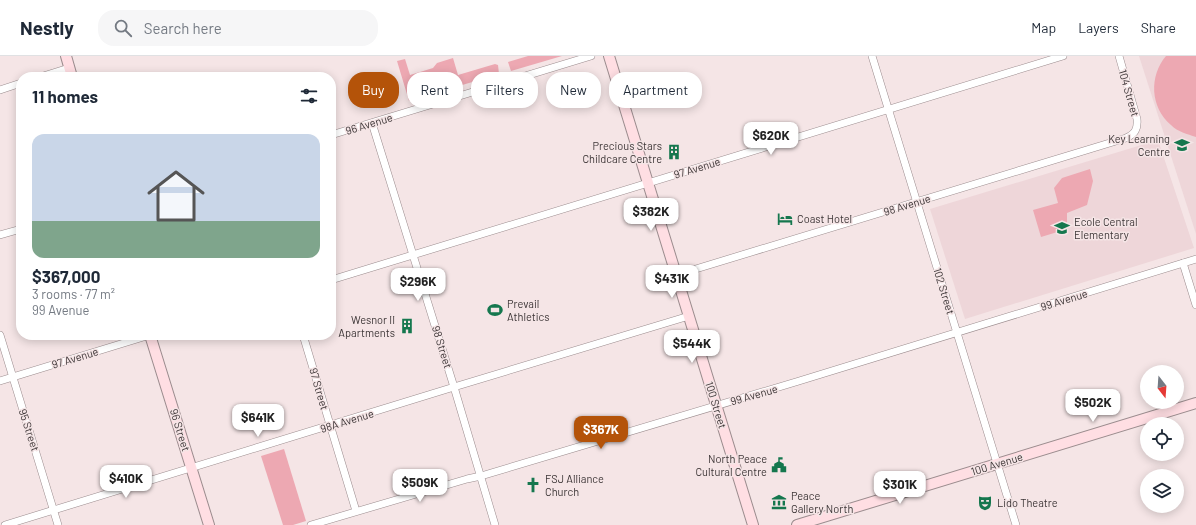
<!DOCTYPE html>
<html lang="en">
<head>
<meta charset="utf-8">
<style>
	:root { --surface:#fff; --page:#f6f6f7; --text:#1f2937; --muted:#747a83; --line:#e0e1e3; --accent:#b45309 }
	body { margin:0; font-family:Barlow,sans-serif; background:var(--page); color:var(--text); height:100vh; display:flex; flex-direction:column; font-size:15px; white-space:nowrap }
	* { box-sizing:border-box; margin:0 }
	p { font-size:13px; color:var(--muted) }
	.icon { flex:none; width:22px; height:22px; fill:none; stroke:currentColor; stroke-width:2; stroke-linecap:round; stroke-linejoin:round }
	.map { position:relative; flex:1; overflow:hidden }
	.drawer { position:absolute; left:16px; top:16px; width:320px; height:268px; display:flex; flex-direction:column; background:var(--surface); border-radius:16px; box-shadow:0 2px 10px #0003 }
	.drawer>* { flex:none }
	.banner { position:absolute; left:348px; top:16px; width:380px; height:36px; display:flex; gap:8px }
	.needle { width:26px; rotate:163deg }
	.controls { position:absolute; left:1140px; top:309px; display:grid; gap:8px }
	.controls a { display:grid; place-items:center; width:44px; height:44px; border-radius:50%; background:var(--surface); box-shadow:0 2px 10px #0003; font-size:20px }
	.price { position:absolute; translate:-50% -34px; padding:0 9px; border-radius:8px; background:#fff; color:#222; font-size:13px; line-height:26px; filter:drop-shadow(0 1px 2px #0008) }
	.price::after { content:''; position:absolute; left:50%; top:24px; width:12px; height:9px; margin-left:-6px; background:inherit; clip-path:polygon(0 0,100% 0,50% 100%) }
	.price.on { background:var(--accent); color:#fff }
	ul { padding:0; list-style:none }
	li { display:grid; align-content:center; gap:8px; height:212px; padding:0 16px }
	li+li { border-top:1px solid var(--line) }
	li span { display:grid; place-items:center; height:124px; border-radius:12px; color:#555 }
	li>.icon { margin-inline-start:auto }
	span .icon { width:72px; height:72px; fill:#fffc; stroke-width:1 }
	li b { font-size:17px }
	h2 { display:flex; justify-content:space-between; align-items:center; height:48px; padding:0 16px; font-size:17px }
	.tag { padding:0 14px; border-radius:16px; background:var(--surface); box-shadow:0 2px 10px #0003; font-size:14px; line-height:36px }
	.tag.on { background:var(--accent); color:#fff }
	header { display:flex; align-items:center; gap:24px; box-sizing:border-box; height:56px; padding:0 20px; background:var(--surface); border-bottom:1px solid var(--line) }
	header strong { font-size:19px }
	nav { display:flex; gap:22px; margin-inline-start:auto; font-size:14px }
	.search { width:280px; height:36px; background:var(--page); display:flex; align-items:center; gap:10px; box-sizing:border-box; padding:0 14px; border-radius:16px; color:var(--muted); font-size:15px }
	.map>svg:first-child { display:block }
	.built { fill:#eed6d9 }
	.green { fill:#eda8b2 }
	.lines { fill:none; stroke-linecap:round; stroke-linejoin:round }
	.street-casing { stroke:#9b8c8e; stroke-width:8 }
	.secondary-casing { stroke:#9b8c8e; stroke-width:12 }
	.street { stroke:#fff; stroke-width:7 }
	.secondary { stroke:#ffdee3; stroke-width:10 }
	.labels { text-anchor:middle; stroke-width:3; stroke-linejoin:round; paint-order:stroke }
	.street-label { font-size:11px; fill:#3d3637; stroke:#f5e5e6 }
	.poi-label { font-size:11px; fill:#3d3637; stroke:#f5e5e6; text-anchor:start }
</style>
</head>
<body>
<header>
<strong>Nestly</strong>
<div class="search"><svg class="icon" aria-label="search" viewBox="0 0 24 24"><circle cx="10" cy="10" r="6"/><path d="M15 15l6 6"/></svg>Search here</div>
<nav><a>Map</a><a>Layers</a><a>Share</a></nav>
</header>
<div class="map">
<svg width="1196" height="469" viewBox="0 0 1196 469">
	<rect width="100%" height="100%" fill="#f5e5e6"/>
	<g class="built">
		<path d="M1139,0H1196V178Z"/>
		<path d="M1158,84L1194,192L965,263L930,153Z"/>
	</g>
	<g class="green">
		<path d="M528,0H562L511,15L508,6Z"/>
		<path d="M1166,0H1196V81C1187,78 1178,76 1171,69C1150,51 1149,20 1166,0Z"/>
		<path d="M453,2L458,19L495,8L498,9L499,18L409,45L397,5L405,3L410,19L433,12L437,7Z"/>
		<path d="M1090,113L1093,125L1087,149L1067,157V171L1064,174L1041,181L1033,154L1058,147L1054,132L1062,122Z"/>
		<path d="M284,393L306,465L293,469H283L261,400Z"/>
	</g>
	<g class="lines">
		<g class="street-casing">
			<g id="street">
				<path d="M872,0L1016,469"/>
				<path d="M40,21L69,12"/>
				<path d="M0,34L21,27"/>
				<path d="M372,67L454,331L495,469"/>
				<path d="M331,79L591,0"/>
				<path d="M0,179L21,173"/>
				<path d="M1183,207L1196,249"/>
				<path d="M676,219L1126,82C1135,78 1138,73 1137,63L1119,0"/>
				<path d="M331,224L1063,0"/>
				<path d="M0,279L58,469"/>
				<path d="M303,279L356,455"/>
				<path d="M0,325L150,279"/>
				<path d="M5,469L454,331L689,260"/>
				<path d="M311,469L467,423L481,420L799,325L1196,203"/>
			</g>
		</g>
		<g class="secondary-casing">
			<g id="secondary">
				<path d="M66,0L72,21"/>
				<path d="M609,0L753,469"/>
				<path d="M150,279L209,469"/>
				<path d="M797,469L1196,347"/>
			</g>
		</g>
		<use href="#street" class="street"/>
		<use href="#secondary" class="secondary"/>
	</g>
	<defs>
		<g id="school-bare" transform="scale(1.2)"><path d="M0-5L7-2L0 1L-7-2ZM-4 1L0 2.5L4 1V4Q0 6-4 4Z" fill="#15774e" stroke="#f5e5e6" stroke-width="2.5" paint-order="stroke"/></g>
		<g id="building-bare" transform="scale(1.2)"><path d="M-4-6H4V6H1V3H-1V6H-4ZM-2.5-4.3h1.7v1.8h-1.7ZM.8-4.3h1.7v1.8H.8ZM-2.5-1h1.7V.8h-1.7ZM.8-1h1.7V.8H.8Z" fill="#15774e" stroke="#f5e5e6" stroke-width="2.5" paint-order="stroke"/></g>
		<g id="hotel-bare" transform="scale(1.2)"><path d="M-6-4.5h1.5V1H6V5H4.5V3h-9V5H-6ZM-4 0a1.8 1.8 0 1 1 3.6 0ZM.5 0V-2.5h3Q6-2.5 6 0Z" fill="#15774e" stroke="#f5e5e6" stroke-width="2.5" paint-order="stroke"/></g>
		<g id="stadium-bare" transform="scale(1.2)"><path d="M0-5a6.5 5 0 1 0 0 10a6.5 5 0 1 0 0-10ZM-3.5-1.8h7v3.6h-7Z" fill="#15774e" stroke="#f5e5e6" stroke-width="2.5" paint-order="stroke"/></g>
		<g id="civic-bare" transform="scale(1.2)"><path d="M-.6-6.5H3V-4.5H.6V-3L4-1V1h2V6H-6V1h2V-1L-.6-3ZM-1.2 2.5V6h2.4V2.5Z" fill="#15774e" stroke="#f5e5e6" stroke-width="2.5" paint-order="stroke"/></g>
		<g id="church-bare" transform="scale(1.2)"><path d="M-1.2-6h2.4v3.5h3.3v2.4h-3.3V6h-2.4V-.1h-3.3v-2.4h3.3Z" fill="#15774e" stroke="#f5e5e6" stroke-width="2.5" paint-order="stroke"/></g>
		<g id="museum-bare" transform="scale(1.2)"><path d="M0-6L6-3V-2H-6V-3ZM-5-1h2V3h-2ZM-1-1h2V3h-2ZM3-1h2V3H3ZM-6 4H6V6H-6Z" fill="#15774e" stroke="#f5e5e6" stroke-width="2.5" paint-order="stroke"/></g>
		<g id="theatre-bare" transform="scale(1.2)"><path d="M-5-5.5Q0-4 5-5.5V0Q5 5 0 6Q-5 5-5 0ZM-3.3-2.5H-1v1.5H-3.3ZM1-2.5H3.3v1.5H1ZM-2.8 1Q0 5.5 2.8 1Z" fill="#15774e" stroke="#f5e5e6" stroke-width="2.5" paint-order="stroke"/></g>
	</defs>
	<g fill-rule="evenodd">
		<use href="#school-bare" x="1182" y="89"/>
		<use href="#building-bare" x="674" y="96"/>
		<use href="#hotel-bare" x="785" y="163"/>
		<use href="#school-bare" x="1062" y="172"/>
		<use href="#stadium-bare" x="495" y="254"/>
		<use href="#building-bare" x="407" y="270"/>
		<use href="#civic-bare" x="779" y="409"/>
		<use href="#church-bare" x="533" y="429"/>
		<use href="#museum-bare" x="779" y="446"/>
		<use href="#theatre-bare" x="985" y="447"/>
	</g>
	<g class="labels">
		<g class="street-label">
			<text transform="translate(1129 37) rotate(74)" y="4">104 Street</text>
			<text transform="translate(369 68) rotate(-17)" y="4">96 Avenue</text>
			<text transform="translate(697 112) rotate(-17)" y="4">97 Avenue</text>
			<text transform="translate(907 149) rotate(-17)" y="4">98 Avenue</text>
			<text transform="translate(944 235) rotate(73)" y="4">102 Street</text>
			<text transform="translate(1064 244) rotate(-17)" y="4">99 Avenue</text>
			<text transform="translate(442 291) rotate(73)" y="4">98 Street</text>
			<text transform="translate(75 302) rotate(-17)" y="4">97 Avenue</text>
			<text transform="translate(319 333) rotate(74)" y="4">97 Street</text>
			<text transform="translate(754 339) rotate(-16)" y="4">99 Avenue</text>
			<text transform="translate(716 349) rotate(73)" y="4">100 Street</text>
			<text transform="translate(347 365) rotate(-17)" y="4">98A Avenue</text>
			<text transform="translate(29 374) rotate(72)" y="4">95 Street</text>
			<text transform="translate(180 374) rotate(73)" y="4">96 Street</text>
			<text transform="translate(997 408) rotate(-17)" y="4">100 Avenue</text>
		</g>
		<g class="poi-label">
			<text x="1170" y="87" text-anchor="end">Key Learning<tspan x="1170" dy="13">Centre</tspan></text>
			<text x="662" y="94" text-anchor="end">Precious Stars<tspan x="662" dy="13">Childcare Centre</tspan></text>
			<text x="797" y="167">Coast Hotel</text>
			<text x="1074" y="170">Ecole Central<tspan x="1074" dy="13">Elementary</tspan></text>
			<text x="507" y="252">Prevail<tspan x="507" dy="13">Athletics</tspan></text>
			<text x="395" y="268" text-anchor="end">Wesnor II<tspan x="395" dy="13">Apartments</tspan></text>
			<text x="767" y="407" text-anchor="end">North Peace<tspan x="767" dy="13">Cultural Centre</tspan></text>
			<text x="545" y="427">FSJ Alliance<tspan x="545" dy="13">Church</tspan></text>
			<text x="791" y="444">Peace<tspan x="791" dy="13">Gallery North</tspan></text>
			<text x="997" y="451">Lido Theatre</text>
		</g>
	</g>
</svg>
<div class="controls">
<a><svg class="needle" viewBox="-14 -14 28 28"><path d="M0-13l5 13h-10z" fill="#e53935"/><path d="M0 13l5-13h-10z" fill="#747a83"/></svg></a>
<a><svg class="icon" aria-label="locate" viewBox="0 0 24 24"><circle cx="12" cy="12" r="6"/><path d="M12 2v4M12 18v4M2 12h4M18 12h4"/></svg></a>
<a><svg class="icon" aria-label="layers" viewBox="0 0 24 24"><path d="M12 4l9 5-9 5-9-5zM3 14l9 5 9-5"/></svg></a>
</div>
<b class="price" style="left:771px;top:100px">$620K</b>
<b class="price" style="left:651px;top:176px">$382K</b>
<b class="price" style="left:672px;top:243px">$431K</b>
<b class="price" style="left:418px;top:246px">$296K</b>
<b class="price" style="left:692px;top:308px">$544K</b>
<b class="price" style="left:1093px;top:367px">$502K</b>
<b class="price" style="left:258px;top:382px">$641K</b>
<b class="price on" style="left:601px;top:394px">$367K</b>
<b class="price" style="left:126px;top:443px">$410K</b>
<b class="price" style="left:420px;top:447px">$509K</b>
<b class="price" style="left:900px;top:449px">$301K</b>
<div class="banner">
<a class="tag on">Buy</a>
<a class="tag">Rent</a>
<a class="tag">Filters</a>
<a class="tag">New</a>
<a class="tag">Apartment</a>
</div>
<section class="drawer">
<h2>11 homes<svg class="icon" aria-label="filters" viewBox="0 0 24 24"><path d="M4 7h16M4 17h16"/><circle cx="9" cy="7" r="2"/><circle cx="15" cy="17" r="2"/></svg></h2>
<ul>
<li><span style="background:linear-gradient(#c9d6e8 70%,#7fa58c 0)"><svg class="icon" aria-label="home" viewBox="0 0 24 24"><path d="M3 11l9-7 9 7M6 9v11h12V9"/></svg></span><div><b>$367,000</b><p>3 rooms · 77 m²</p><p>99 Avenue</p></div></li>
</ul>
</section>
</div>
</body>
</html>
